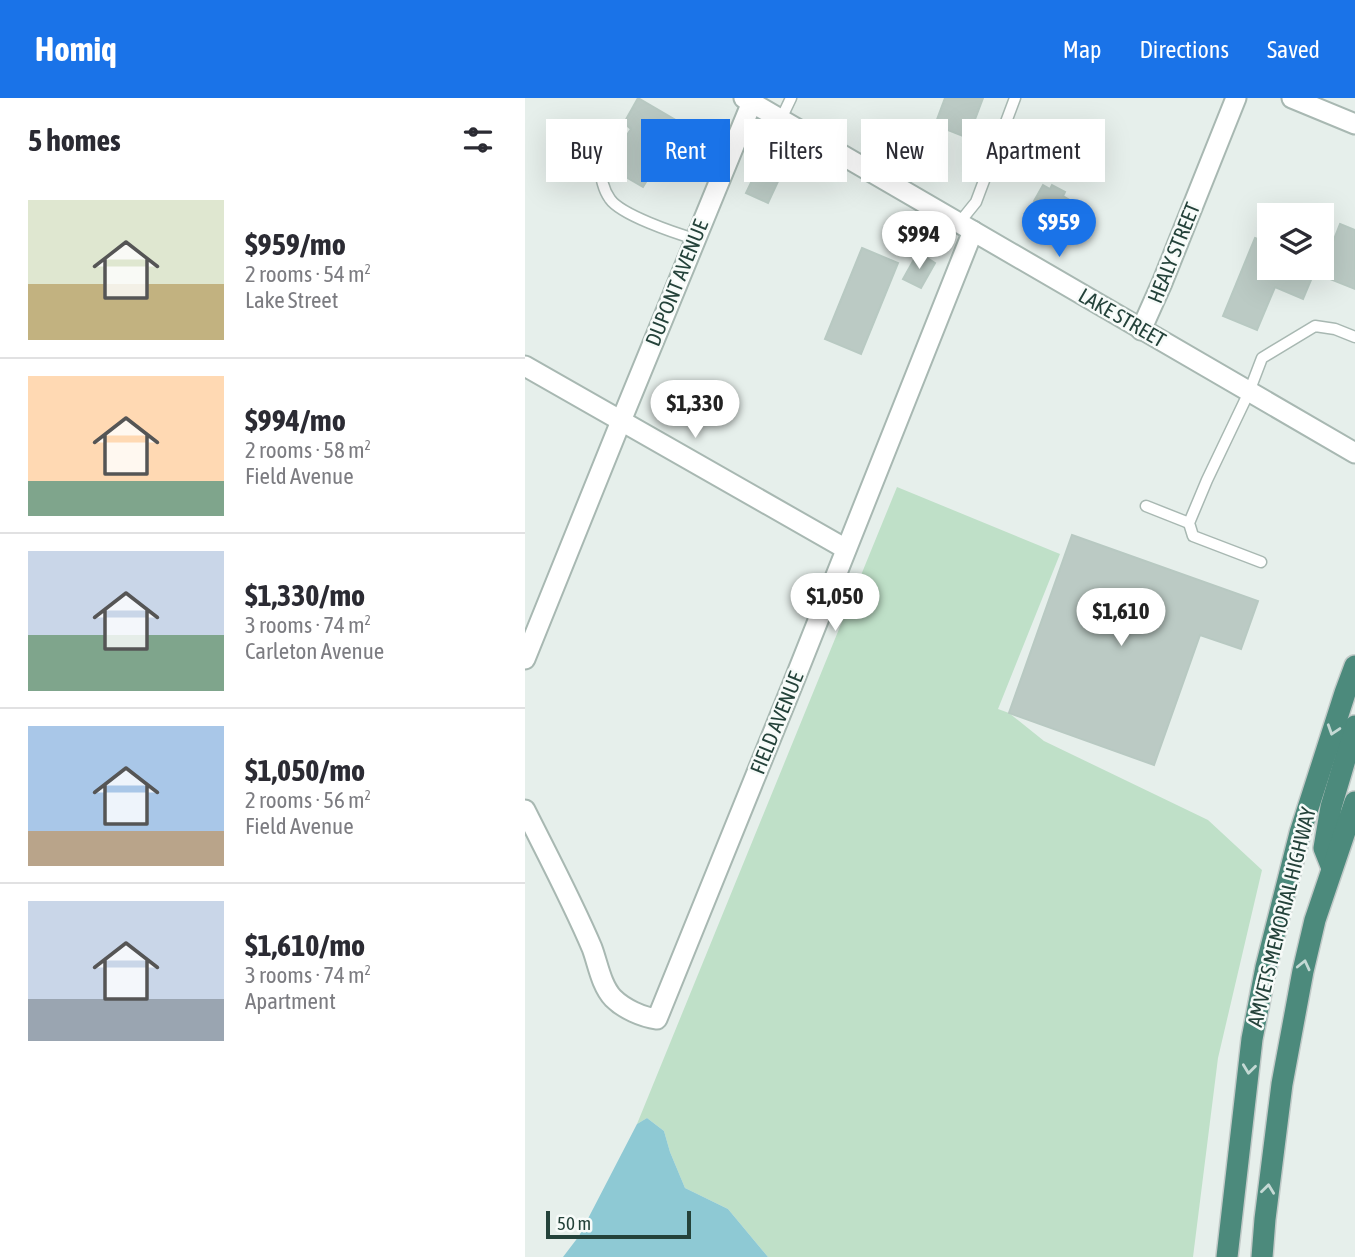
<!DOCTYPE html>
<html lang="en">
<head>
<meta charset="utf-8">
<style>
	:root { --surface:#fff; --page:#f7f7f7; --text:#2b2b33; --muted:#7c7c81; --line:#e1e1e2; --accent:#1a73e8 }
	body { margin:0; font-family:"Asap Condensed",sans-serif; background:var(--page); color:var(--text); height:100vh; display:flex; flex-direction:column; font-size:26px; white-space:nowrap }
	* { box-sizing:border-box; margin:0 }
	p { font-size:23px; color:var(--muted) }
	.icon { flex:none; width:38px; height:38px; fill:none; stroke:currentColor; stroke-width:2; stroke-linecap:round; stroke-linejoin:round }
	.map { position:relative; flex:1; overflow:hidden }
	.sheet { display:flex; flex-direction:column; background:var(--surface); width:525px }
	.sheet>* { flex:none }
	.top-card { position:absolute; left:21px; top:21px; width:665px; height:63px; display:flex; gap:14px }
	.tools { position:absolute; left:732px; top:105px; display:grid; gap:14px }
	.tools a { display:grid; place-items:center; width:77px; height:77px; border-radius:0px; background:var(--surface); box-shadow:0 7px 28px #0002; font-size:35px }
	.scale { position:absolute; left:21px; bottom:18px; width:145px; box-sizing:border-box; padding-left:7px; border:4px solid #24423a; border-top:0; font-size:19px; line-height:24px; white-space:nowrap; color:#24423a; -webkit-text-stroke:5px #f7fbf9; paint-order:stroke }
	.price { position:absolute; translate:-50% -60px; padding:0 16px; border-radius:24px; background:#fff; color:#222; font-size:23px; line-height:46px; filter:drop-shadow(0 2px 4px #0008) }
	.price::after { content:''; position:absolute; left:50%; top:42px; width:21px; height:16px; margin-left:-10px; background:inherit; clip-path:polygon(0 0,100% 0,50% 100%) }
	.price.on { background:var(--accent); color:#fff }
	ul { padding:0; list-style:none }
	li { display:flex; align-items:center; gap:21px; height:175px; padding:0 28px }
	li+li { border-top:2px solid var(--line) }
	li span { display:grid; place-items:center; flex:none; width:196px; height:140px; border-radius:0px; color:#555 }
	li>.icon { margin-inline-start:auto }
	span .icon { width:84px; height:84px; fill:#fffc; stroke-width:1 }
	li b { font-size:30px }
	h2 { display:flex; justify-content:space-between; align-items:center; height:84px; padding:0 28px; font-size:30px }
	.chip { padding:0 24px; border-radius:0px; background:var(--surface); box-shadow:0 7px 28px #0002; font-size:24px; line-height:63px }
	.chip.on { background:var(--accent); color:#fff }
	header { display:flex; align-items:center; gap:42px; box-sizing:border-box; height:98px; padding:0 35px; background:var(--accent); color:#fff }
	header strong { font-size:33px }
	nav { display:flex; gap:38px; margin-inline-start:auto; font-size:24px }
	main { display:flex; flex:1; min-height:0 }
	.map>svg:first-child { display:block }
	.green { fill:#bfe0c8 }
	.water { fill:#8ec9d4 }
	.building { fill:#bbcac4; stroke:#b8c9c2; stroke-width:2 }
	.lines { fill:none; stroke-linecap:round; stroke-linejoin:round }
	.service-casing { stroke:#a8b8b2; stroke-width:13 }
	.minor-casing { stroke:#a8b8b2; stroke-width:23 }
	.trunk-casing { stroke:#c2cac8; stroke-width:24 }
	.service { stroke:#fff; stroke-width:10 }
	.minor { stroke:#fff; stroke-width:19 }
	.trunk { stroke:#4c8a7c; stroke-width:21 }
	.oneway { stroke:#c4d9d4 }
	.labels { text-anchor:middle; stroke-width:5; stroke-linejoin:round; paint-order:stroke }
	.street-label { font-size:21px; fill:#24423a; stroke:#f7fbf9 }
</style>
</head>
<body>
<header>
<strong>Homiq</strong>
<nav><a>Map</a><a>Directions</a><a>Saved</a></nav>
</header>
<main>
<section class="sheet">
<h2>5 homes<svg class="icon" aria-label="filters" viewBox="0 0 24 24"><path d="M4 7h16M4 17h16"/><circle cx="9" cy="7" r="2"/><circle cx="15" cy="17" r="2"/></svg></h2>
<ul>
<li><span style="background:linear-gradient(#dfe7d0 60%,#c2b280 0)"><svg class="icon" aria-label="home" viewBox="0 0 24 24"><path d="M3 11l9-7 9 7M6 9v11h12V9"/></svg></span><div><b>$959/mo</b><p>2 rooms · 54 m²</p><p>Lake Street</p></div></li>
<li><span style="background:linear-gradient(#ffd9b3 75%,#7fa58c 0)"><svg class="icon" aria-label="home" viewBox="0 0 24 24"><path d="M3 11l9-7 9 7M6 9v11h12V9"/></svg></span><div><b>$994/mo</b><p>2 rooms · 58 m²</p><p>Field Avenue</p></div></li>
<li><span style="background:linear-gradient(#c9d6e8 60%,#7fa58c 0)"><svg class="icon" aria-label="home" viewBox="0 0 24 24"><path d="M3 11l9-7 9 7M6 9v11h12V9"/></svg></span><div><b>$1,330/mo</b><p>3 rooms · 74 m²</p><p>Carleton Avenue</p></div></li>
<li><span style="background:linear-gradient(#a9c7e8 75%,#b9a48a 0)"><svg class="icon" aria-label="home" viewBox="0 0 24 24"><path d="M3 11l9-7 9 7M6 9v11h12V9"/></svg></span><div><b>$1,050/mo</b><p>2 rooms · 56 m²</p><p>Field Avenue</p></div></li>
<li><span style="background:linear-gradient(#c9d6e8 70%,#9aa5b1 0)"><svg class="icon" aria-label="home" viewBox="0 0 24 24"><path d="M3 11l9-7 9 7M6 9v11h12V9"/></svg></span><div><b>$1,610/mo</b><p>3 rooms · 74 m²</p><p>Apartment</p></div></li>
</ul>
</section>
<div class="map">
<svg width="830" height="1159" viewBox="0 0 830 1159">
	<rect width="100%" height="100%" fill="#e6efeb"/>
	<path class="green" d="M372,389L535,456L473,611L484,615L519,643L683,722L737,772L693,960L668,1159H243L203,1111L160,1090L145,1054L139,1033L122,1020L112,1026Z"/>
	<path class="water" d="M122,1020L139,1033L145,1054L160,1090L203,1111L243,1159H38L54,1138L112,1026Z"/>
	<g class="building">
		<path d="M113,0L173,35L153,69L136,59L118,89L80,67L99,35L102,37L106,31L99,25Z"/>
		<path d="M420,0H458L443,40L410,27Z"/>
		<path d="M243,69L254,74L252,78L255,79L243,105L221,95L233,70L241,74Z"/>
		<path d="M518,87L525,91L527,87L540,94L538,98L548,104L539,119L509,103Z"/>
		<path d="M815,126L830,132V191L795,177Z"/>
		<path d="M730,140L744,146V170H791L778,201L750,189L732,232L698,218Z"/>
		<path d="M337,150L373,165L336,256L300,241Z"/>
		<path d="M396,156L410,165L396,190L378,181L391,158L393,160Z"/>
		<path d="M547,437L733,503L716,551L675,537L629,667L484,615Z"/>
	</g>
	<g class="lines">
		<g class="service-casing">
			<g id="service">
				<path d="M256,21L266,0"/>
				<path d="M74,64C76,77 77,90 85,101C96,117 150,135 170,141"/>
				<path d="M434,125L451,104L490,0"/>
				<path d="M621,408L664,425"/>
				<path d="M736,464L668,438L664,425L682,382L724,294L737,260L790,228L810,231L830,239"/>
			</g>
		</g>
		<g class="minor-casing">
			<g id="minor">
				<path d="M219,0L830,355"/>
				<path d="M767,0L830,26"/>
				<path d="M616,232L637,185L711,0"/>
				<path d="M0,268L321,451"/>
				<path d="M0,561L96,323L227,4"/>
				<path d="M0,712C23,758 47,803 67,850C73,866 76,887 88,900C99,911 117,919 132,921L267,588L448,133"/>
			</g>
		</g>
		<g class="trunk-casing">
			<g id="trunk">
				<path d="M807,770L799,750L806,709L830,628"/>
				<path d="M702,1159L727,941L741,869L775,735L820,595L830,568"/>
				<path d="M737,1159L740,1121L757,986L778,873L790,822L830,704"/>
			</g>
		</g>
		<use href="#service" class="service"/>
		<use href="#minor" class="minor"/>
		<use href="#trunk" class="trunk"/>
	</g>
	<defs><path id="oneway-chevron" d="M-2-3.5L2.5 0L-2 3.5" fill="none" stroke-width="1.6" stroke-linecap="round" stroke-linejoin="round" transform="scale(1.75)"/></defs>
	<g class="oneway">
		<use href="#oneway-chevron" transform="translate(808 632) rotate(108)"/>
		<use href="#oneway-chevron" transform="translate(779 867) rotate(-77)"/>
		<use href="#oneway-chevron" transform="translate(724 971) rotate(97)"/>
		<use href="#oneway-chevron" transform="translate(743 1091) rotate(-83)"/>
	</g>
	<g class="labels">
		<g class="street-label">
			<text transform="translate(649 155) rotate(-68)" y="7">HEALY STREET</text>
			<text transform="translate(152 185) rotate(-68)" y="7">DUPONT AVENUE</text>
			<text transform="translate(597 220) rotate(30)" y="7">LAKE STREET</text>
			<text transform="translate(252 625) rotate(-68)" y="7">FIELD AVENUE</text>
			<text transform="translate(757 819) rotate(-76)" y="7">AMVETS MEMORIAL HIGHWAY</text>
		</g>
	</g>
</svg>
<div class="tools">
<a><svg class="icon" aria-label="layers" viewBox="0 0 24 24"><path d="M12 4l9 5-9 5-9-5zM3 14l9 5 9-5"/></svg></a>
</div>
<div class="scale">50 m</div>
<b class="price on" style="left:534px;top:161px">$959</b>
<b class="price" style="left:394px;top:173px">$994</b>
<b class="price" style="left:170px;top:342px">$1,330</b>
<b class="price" style="left:310px;top:535px">$1,050</b>
<b class="price" style="left:596px;top:550px">$1,610</b>
<div class="top-card">
<a class="chip">Buy</a>
<a class="chip on">Rent</a>
<a class="chip">Filters</a>
<a class="chip">New</a>
<a class="chip">Apartment</a>
</div>
</div>
</main>
</body>
</html>
